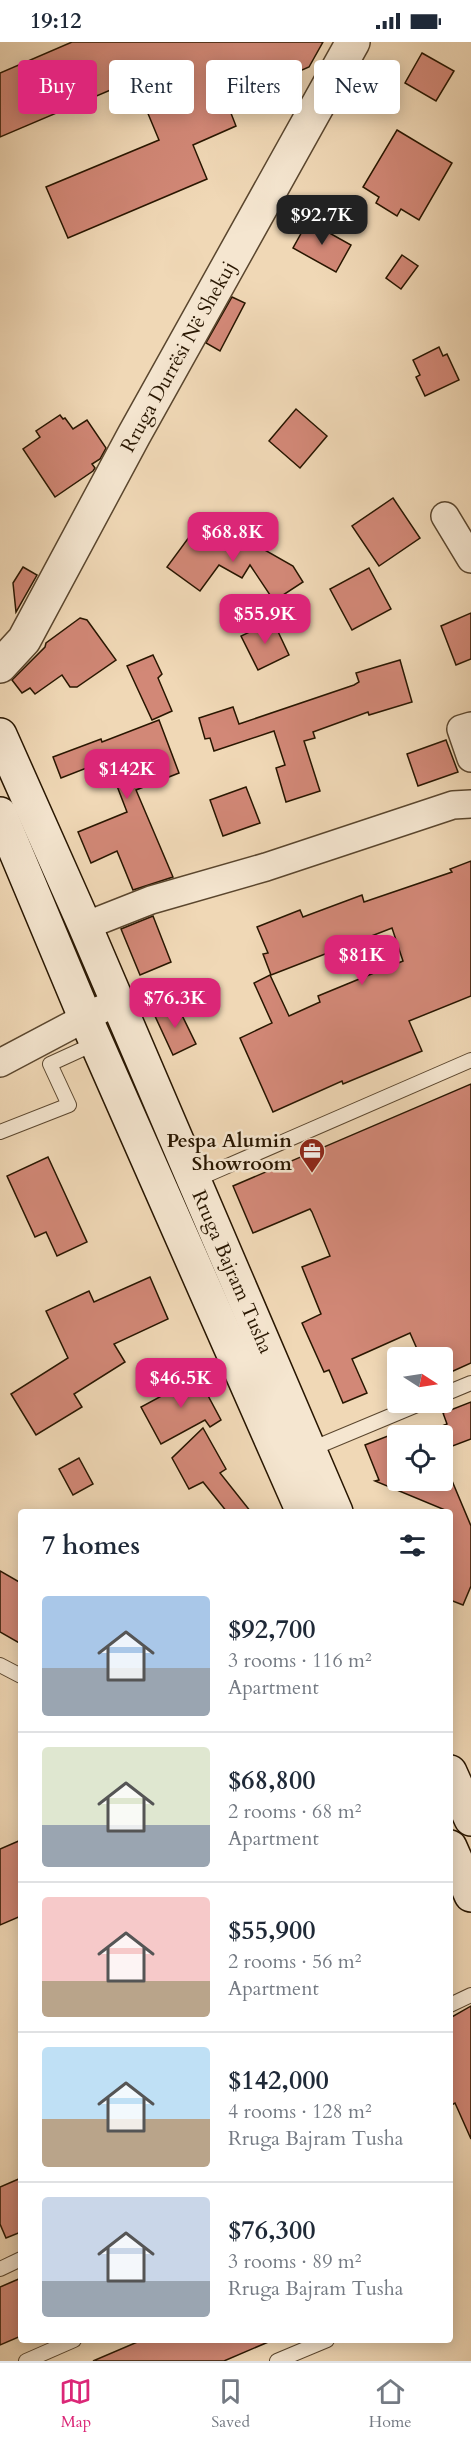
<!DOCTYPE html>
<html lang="en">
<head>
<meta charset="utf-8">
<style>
	:root { --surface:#fff; --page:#f6f6f7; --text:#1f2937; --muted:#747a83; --line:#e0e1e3; --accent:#db2777 }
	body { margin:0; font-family:Cardo,serif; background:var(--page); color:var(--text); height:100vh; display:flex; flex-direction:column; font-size:22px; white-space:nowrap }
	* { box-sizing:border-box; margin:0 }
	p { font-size:20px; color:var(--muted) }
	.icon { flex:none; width:33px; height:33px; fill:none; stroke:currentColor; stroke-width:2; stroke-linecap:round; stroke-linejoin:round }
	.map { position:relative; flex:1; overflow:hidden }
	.side { position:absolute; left:18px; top:1467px; width:435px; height:834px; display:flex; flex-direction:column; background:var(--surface); border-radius:6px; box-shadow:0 3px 15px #0003 }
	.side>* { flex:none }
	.banner { position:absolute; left:18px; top:18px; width:435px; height:54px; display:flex; gap:12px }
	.needle { width:39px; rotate:102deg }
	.controls { position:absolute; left:387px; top:1305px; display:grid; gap:12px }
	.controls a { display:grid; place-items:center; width:66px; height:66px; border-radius:6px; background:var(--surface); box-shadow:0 3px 15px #0003; font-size:30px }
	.price { position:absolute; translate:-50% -51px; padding:0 14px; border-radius:12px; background:var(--accent); color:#fff; font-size:20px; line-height:39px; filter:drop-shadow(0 2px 3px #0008) }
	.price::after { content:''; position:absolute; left:50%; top:36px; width:18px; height:14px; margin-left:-9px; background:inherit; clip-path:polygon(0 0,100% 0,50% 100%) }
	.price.active { background:#222; color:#fff }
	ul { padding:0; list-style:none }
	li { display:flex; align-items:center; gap:18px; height:150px; padding:0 24px }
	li+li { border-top:2px solid var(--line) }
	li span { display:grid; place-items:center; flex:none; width:168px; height:120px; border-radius:6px; color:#555 }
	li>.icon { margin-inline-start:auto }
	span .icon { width:72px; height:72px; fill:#fffc; stroke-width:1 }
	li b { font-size:26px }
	h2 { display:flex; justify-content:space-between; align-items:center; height:72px; padding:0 24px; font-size:26px }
	.pill { padding:0 21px; border-radius:6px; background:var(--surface); box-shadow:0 3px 15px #0003; font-size:21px; line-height:54px }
	.pill.active { background:var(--accent); color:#fff }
	.status { display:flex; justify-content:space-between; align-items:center; height:42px; padding:0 30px; background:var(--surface); direction:ltr }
	.status svg { height:16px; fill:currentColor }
	.menu { display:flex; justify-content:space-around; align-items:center; height:84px; border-top:2px solid var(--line); background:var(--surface); font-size:16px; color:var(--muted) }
	.menu a { display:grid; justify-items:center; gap:3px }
	.menu .active { color:var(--accent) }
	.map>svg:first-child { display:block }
	.building { fill:#d28877; stroke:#281600; stroke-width:1.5 }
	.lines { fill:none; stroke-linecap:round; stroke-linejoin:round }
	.service-casing { stroke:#5a462e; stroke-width:16 }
	.minor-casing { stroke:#5a462e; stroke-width:30 }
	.tertiary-casing { stroke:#5a462e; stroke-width:36 }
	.secondary-casing { stroke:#281600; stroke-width:36 }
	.service { stroke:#f5e6d0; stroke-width:14 }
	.minor { stroke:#f5e6d0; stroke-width:27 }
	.tertiary { stroke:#f5e6d0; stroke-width:33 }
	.secondary { stroke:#f5e6d0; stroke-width:33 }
	.labels { text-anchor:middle; stroke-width:5; stroke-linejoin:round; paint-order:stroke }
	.street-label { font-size:20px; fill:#281600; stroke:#f5e6d0 }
	.poi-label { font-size:20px; font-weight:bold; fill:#281600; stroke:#f5e6d0; text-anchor:end }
</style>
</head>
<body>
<div class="status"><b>19:12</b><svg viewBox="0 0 49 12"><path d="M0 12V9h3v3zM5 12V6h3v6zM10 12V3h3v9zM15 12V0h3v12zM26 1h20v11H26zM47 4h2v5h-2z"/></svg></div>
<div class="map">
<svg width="471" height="2319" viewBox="0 0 471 2319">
	<rect width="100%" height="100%" fill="#f0d8b6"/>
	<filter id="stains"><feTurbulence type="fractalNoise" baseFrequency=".00333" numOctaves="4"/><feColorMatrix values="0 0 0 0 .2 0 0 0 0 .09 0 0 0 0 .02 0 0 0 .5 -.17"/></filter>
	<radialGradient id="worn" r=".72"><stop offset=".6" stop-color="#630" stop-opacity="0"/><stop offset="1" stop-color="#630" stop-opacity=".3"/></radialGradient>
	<g class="building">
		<path d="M72,0H323L309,25L227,61L236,84L193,103L207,137L68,196L46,145L159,98L134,38L0,95V31Z"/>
		<path d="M422,11L454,29L436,59L405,41Z"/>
		<path d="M397,88L452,121L419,178L401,167L397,174L376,161L379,155L363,145Z"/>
		<path d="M308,179L351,203L336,230L293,206Z"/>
		<path d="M402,213L418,224L401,247L386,236Z"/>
		<path d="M232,255L245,261L220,309L206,301Z"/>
		<path d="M439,305L443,314L447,312L459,338L425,354L416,335L420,333L413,318Z"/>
		<path d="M296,367L327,394L300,426L269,399Z"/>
		<path d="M60,373L63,377L65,376L73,387L87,378L106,406L100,417L92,422L95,426L93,429L55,455L23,407L40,395L36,389Z"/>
		<path d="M393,456L420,496L379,524L352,484Z"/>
		<path d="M224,485L293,524L303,540L274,559L250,523L242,536L219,523L200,549L167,525L195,487L222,507L230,493Z"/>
		<path d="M23,525L37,533L16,570L13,541Z"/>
		<path d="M369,526L391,567L352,588L330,547Z"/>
		<path d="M471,571V617L456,623L441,584Z"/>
		<path d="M80,576L87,578L116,618L77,645H70L62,633L35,652L30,646L22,651L12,638L45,605L46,601Z"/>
		<path d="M273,579L289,613L258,628L241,594Z"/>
		<path d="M153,613L162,632L158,636L172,669L152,678L127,624Z"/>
		<path d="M400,618L412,660L369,673L368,670L313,690L315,696L304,699L320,749L286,760L276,726L285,723L274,689L214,709L210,696L205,697L199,676L233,665L239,682L354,643L359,640L356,631Z"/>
		<path d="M159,678L179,731L136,748L173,835L133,848L117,809L91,821L78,790L127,770L107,718L61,736L53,715L101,697L102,700Z"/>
		<path d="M446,698L458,730L418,744L407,712Z"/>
		<path d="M246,745L260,781L223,794L210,758Z"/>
		<path d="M471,819V954L409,979L422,1009L343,1042L342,1039L273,1070L240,996L272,981L254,941L270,933L289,974L320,960L318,954L403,919L392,886L271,933L263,912L268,911L257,885L300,868L303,875L362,853L364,860L452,830L450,827Z"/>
		<path d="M153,874L171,920L140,933L121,887Z"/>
		<path d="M176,961L196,1002L173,1013L154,972Z"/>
		<path d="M471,1042V1321L442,1334V1316H421L410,1291L352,1317L367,1351L343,1361L329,1328L324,1330L302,1281L321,1272L302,1225L330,1214L312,1170L310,1167L253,1191L233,1144Z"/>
		<path d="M48,1115L87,1200L57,1214L46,1190L35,1195L7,1134Z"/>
		<path d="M150,1235L168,1277L114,1302L125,1320L74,1352L82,1365L36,1393L11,1352L68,1316L46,1269L89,1249L94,1260Z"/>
		<path d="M199,1330L208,1346L205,1348L221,1378L210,1385L205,1378L161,1402L141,1365L182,1343L180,1340Z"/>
		<path d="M471,1360V1397L442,1408V1384L447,1382L443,1371Z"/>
		<path d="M203,1386L226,1427L220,1431L251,1470H227L203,1440L189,1447L172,1416Z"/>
		<path d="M398,1390V1438H450V1434L471,1484V1544L463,1563L450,1558V1470L375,1439L379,1438L365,1403Z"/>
		<path d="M79,1416L93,1442L73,1453L59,1427Z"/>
		<path d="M0,1529L21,1541V1602L0,1590Z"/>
		<path d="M21,1798V1874L0,1883V1807Z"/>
		<path d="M471,1964V2097L455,2061L450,2064V1976Z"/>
		<path d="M21,2136V2190L6,2196L0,2182V2145Z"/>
		<path d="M21,2236V2294L0,2303V2245Z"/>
		<path d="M142,2298H273L224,2319H93Z"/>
	</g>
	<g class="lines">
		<g class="service-casing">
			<g id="service">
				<path d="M0,1090L69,1063L50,1022L96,1001"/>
				<path d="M193,1139L471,1018"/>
				<path d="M442,1353L471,1341"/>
				<path d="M309,1408L424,1360"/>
				<path d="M0,1623L21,1634"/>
				<path d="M450,1963L471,1953"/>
				<path d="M0,2227L21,2217"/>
				<path d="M26,2319L74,2298"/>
				<path d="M277,2319L327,2298"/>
			</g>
		</g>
		<g class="minor-casing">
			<g id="minor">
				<path d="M445,474L471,517"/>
				<path d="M471,684L461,687L471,716"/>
				<path d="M85,884L151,858L266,825L453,763L471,762"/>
				<path d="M0,1021L102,967"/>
			</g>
		</g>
		<g class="tertiary-casing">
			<g id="tertiary">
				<path id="s1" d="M0,624L24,598L134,393L353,0"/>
			</g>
		</g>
		<g class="secondary-casing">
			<g id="secondary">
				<path id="s2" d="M0,693L85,884L336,1470"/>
				<path d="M0,772L85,975L303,1470"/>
				<path d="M450,1730L471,1777"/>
				<path d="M450,1805L471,1853"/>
			</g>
		</g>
		<use href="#service" class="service"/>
		<use href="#minor" class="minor"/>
		<use href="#tertiary" class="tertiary"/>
		<use href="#secondary" class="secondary"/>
	</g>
	<defs>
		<g id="office-pin" transform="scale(1.35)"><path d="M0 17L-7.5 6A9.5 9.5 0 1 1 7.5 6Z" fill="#8f2418" stroke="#f5e6d0"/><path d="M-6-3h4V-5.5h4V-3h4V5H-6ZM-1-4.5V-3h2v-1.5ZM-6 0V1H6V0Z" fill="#fff"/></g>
	</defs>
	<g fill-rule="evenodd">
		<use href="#office-pin" x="312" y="1109"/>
	</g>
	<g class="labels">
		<g class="street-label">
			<text dy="7" stroke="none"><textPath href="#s1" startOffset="358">Rruga Durrësi Në Shekuj</textPath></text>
			<text dy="7" stroke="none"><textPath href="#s2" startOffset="585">Rruga Bajram Tusha</textPath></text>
		</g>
		<g class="poi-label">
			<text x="292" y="1105">Pespa Alumin<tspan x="292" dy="23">Showroom</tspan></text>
		</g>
	</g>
	<rect width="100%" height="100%" filter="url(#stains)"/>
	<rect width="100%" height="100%" fill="url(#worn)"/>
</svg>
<div class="controls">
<a><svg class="needle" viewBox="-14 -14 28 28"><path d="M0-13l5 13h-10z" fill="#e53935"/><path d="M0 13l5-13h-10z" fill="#747a83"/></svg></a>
<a><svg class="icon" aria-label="locate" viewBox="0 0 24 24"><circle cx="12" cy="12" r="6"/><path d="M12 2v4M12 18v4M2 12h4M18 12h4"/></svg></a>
</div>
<b class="price active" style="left:322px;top:204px">$92.7K</b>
<b class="price" style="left:233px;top:521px">$68.8K</b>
<b class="price" style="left:265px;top:603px">$55.9K</b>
<b class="price" style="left:127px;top:758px">$142K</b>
<b class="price" style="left:362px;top:944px">$81K</b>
<b class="price" style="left:175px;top:987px">$76.3K</b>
<b class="price" style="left:181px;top:1367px">$46.5K</b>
<div class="banner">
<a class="pill active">Buy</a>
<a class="pill">Rent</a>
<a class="pill">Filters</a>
<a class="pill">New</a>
</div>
<section class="side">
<h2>7 homes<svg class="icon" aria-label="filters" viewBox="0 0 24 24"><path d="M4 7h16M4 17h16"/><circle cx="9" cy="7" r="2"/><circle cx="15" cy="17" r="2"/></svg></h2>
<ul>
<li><span style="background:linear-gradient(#a9c7e8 60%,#9aa5b1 0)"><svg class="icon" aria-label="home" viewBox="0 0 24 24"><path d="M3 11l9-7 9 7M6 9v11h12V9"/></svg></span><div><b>$92,700</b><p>3 rooms · 116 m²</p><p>Apartment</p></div></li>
<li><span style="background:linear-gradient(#dfe7d0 65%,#9aa5b1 0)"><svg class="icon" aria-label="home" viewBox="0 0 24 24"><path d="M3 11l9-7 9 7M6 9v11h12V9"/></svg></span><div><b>$68,800</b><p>2 rooms · 68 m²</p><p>Apartment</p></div></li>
<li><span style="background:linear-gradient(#f6c9c9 70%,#b9a48a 0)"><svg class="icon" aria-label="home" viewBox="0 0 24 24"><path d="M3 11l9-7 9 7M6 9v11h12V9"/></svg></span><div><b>$55,900</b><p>2 rooms · 56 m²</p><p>Apartment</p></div></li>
<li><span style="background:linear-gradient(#bfe0f5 60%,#b9a48a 0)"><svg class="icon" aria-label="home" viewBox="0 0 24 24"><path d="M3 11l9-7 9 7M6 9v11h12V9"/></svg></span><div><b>$142,000</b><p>4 rooms · 128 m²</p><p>Rruga Bajram Tusha</p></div></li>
<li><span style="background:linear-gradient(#c9d6e8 70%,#9aa5b1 0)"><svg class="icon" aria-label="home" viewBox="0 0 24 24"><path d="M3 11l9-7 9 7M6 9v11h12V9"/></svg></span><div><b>$76,300</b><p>3 rooms · 89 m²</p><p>Rruga Bajram Tusha</p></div></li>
</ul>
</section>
</div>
<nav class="menu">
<a class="active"><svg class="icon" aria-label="map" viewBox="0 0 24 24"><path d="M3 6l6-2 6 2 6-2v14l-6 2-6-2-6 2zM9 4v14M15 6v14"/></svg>Map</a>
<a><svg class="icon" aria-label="saved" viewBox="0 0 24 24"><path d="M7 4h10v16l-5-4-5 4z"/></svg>Saved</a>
<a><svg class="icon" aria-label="home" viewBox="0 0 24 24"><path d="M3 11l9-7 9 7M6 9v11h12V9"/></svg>Home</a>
</nav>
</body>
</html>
